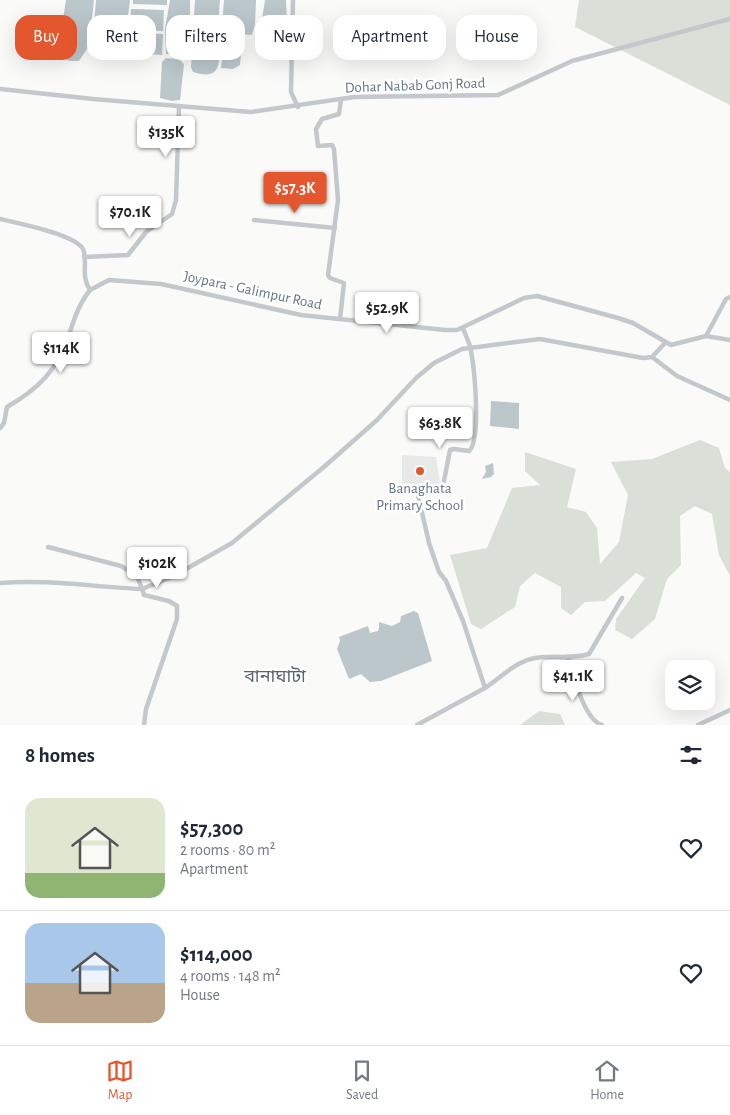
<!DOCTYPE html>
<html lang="en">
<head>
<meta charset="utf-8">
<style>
	:root { --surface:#fff; --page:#f6f6f7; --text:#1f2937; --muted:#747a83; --line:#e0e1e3; --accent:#e4572e }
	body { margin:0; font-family:"Alegreya Sans","Noto Sans Bengali",sans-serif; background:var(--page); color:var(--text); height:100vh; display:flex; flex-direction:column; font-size:19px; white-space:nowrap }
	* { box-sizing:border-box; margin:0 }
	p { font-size:16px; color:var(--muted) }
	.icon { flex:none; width:28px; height:28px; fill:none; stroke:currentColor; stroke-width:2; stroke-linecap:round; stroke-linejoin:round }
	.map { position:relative; height:725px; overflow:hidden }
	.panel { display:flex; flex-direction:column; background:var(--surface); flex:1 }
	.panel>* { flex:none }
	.top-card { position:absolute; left:15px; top:15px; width:700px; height:45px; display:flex; gap:10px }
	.controls { position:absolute; left:665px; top:660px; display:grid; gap:10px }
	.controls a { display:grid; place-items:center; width:50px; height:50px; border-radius:10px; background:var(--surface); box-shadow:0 5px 20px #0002; font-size:25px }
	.price { position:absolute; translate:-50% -42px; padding:0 11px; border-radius:5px; background:#fff; color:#222; font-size:16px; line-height:32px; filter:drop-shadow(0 1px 2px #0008) }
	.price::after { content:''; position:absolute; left:50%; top:30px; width:15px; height:11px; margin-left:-8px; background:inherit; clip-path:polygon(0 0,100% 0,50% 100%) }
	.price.active { background:var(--accent); color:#fff }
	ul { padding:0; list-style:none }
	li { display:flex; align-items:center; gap:15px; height:125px; padding:0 25px }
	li+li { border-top:1px solid var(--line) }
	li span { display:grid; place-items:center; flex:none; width:140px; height:100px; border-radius:15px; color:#555 }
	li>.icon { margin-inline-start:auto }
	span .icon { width:60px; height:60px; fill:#fffc; stroke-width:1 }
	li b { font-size:21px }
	h2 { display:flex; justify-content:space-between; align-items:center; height:60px; padding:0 25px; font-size:21px }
	.chip { padding:0 18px; border-radius:15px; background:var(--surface); box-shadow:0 5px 20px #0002; font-size:18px; line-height:45px }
	.chip.active { background:var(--accent); color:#fff }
	.tabs { display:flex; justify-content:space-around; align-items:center; height:70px; border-top:1px solid var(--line); background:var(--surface); font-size:14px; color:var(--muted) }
	.tabs a { display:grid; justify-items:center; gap:2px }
	.tabs .active { color:var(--accent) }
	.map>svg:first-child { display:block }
	.built { fill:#e8e9e9 }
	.green { fill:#dadfd7 }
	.water { fill:#bbc7cb }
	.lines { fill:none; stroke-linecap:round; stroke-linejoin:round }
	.minor { stroke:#c3c8cc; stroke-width:4.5 }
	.poi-dot { fill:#e4572e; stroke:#fff; stroke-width:2 }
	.labels { text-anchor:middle; stroke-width:5; stroke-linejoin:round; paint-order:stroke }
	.street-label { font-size:15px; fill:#657683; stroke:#fff }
	.poi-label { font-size:15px; fill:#657683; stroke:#fff }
	.quarter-label { font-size:18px; fill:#57646e; stroke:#fff }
</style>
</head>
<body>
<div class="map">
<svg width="730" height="725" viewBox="0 0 730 725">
	<rect width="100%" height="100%" fill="#fafaf8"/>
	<path class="built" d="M402,455L436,457L440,484L402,489Z"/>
	<g class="green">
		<path d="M579,0H730V105L575,27Z"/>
		<path d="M700,440L719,448L725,468L730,472V576L719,555L712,514L695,506L680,516L681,565L667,579L655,619L632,639L615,630L616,619L645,578L636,573L605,601L585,602L571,615L561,608V587L535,573L520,586L515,607L481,629L471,624L450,555L487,548L512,488L540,485L525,471V452L576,469L567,507L586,512L597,528L600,564L619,542L628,495L611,462L652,459Z"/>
		<path d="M539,711L560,714L565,725H520Z"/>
	</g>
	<g class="water">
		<path d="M66,0H94L89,46L79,61H70L57,57Z"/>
		<path d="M96,0H130L125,39L121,50L92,49Z"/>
		<path d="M133,0H167V5L133,4Z"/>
		<path d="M170,0H190V39L186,54H166L165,29Z"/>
		<path d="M195,0H220L218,25L214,32L196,31L193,29Z"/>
		<path d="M224,0H256L255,24L252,35L225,33L222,27Z"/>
		<path d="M265,0H286L287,20L276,22L262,19Z"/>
		<path d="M131,9L164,10L163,31L130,30Z"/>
		<path d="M129,33L163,34L162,55L128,53Z"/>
		<path d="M202,35H213L219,39C220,60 223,82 193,72L191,67L193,36Z"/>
		<path d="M229,39H239L242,44L240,65L233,69L221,68L224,41Z"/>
		<path d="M166,58L179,59L184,64L180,100L172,101L160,98L162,62Z"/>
		<path d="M491,401L519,403V429L490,426Z"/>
		<path d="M493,463L494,474L491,477L482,479L486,472L485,466Z"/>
		<path d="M414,611L418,613L432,661L381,681L370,682L361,674L349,679L337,649L340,641L339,637L368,626L370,633L378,631L379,628V622L392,626L400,622L401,616Z"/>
	</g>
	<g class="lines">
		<g class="minor">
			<path d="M293,0L291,92L298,107"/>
			<path d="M0,89L93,99L251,112L354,97L498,95L572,61L730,19"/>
			<path d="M0,219C16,223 82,235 84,252C87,266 81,276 90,290"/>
			<path d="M254,220L335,228"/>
			<path d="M84,257L128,255L146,232L172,214L176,200L179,106"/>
			<path d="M90,290L109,280L161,284L301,315L445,330H457L524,298L537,296L618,318L633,323L671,345L706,336L726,299L730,297"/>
			<path d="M340,319L344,283L330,278L328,275L338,200L334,149L332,145L318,146L316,129L322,119L339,114L341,100"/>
			<path d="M706,336L730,340"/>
			<path d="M652,357L677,376L730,400"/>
			<path d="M0,428L4,423L7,407C38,389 57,371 69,335C74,319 79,304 90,290"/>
			<path d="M48,547L121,566L137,576L142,589L172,577L232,543L325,466L377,420L416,378L434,363L462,349L540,339L643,358L652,357L665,343"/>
			<path d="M0,583C47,579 94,587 142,589L144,595L169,601L177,606V619L146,709L144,725"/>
			<path d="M568,657C573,674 584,720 602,725"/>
			<path d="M485,688C499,679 514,663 531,659C550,654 570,660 589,654L622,598"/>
			<path d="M417,725L485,688L463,621L446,581L439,572L429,543L417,491L443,486L450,450L454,449L469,451C482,440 474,364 470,346C468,340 465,334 463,328"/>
			<path d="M698,725L730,710"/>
		</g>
	</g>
	<circle class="poi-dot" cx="420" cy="471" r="5"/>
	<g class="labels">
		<g class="street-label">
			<text transform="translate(415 85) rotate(-2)" y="5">Dohar Nabab Gonj Road</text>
			<text transform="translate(253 290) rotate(12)" y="5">Joypara - Galimpur Road</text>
		</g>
		<g class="poi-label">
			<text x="420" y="493">Banaghata<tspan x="420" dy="17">Primary School</tspan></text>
		</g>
		<g class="quarter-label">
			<text x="275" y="682">বানাঘাটা</text>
		</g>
	</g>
</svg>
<div class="controls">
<a><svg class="icon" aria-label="layers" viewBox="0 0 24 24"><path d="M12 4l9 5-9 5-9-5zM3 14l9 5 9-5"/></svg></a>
</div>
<b class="price" style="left:166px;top:158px">$135K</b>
<b class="price active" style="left:295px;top:214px">$57.3K</b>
<b class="price" style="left:130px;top:238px">$70.1K</b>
<b class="price" style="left:387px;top:334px">$52.9K</b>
<b class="price" style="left:61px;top:374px">$114K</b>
<b class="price" style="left:440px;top:449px">$63.8K</b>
<b class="price" style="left:157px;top:589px">$102K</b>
<b class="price" style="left:573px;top:702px">$41.1K</b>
<div class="top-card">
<a class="chip active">Buy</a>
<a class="chip">Rent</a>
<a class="chip">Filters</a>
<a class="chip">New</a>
<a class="chip">Apartment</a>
<a class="chip">House</a>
</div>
</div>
<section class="panel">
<h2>8 homes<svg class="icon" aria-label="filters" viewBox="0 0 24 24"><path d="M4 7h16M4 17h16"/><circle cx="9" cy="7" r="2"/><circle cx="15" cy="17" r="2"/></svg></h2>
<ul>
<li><span style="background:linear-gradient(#dfe7d0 75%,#8fb573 0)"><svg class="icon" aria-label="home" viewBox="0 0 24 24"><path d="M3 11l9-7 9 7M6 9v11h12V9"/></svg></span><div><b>$57,300</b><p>2 rooms · 80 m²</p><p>Apartment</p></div><svg class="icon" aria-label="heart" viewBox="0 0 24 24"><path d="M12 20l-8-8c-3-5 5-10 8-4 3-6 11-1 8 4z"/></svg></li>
<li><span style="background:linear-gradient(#a9c7e8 60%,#b9a48a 0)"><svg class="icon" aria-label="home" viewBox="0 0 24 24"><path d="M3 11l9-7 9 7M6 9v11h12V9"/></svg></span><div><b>$114,000</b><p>4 rooms · 148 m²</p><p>House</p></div><svg class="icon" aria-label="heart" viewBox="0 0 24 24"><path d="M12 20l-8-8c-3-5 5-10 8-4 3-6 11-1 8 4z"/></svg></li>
</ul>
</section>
<nav class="tabs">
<a class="active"><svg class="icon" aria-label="map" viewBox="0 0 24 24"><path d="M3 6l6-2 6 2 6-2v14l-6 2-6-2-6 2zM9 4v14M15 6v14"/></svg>Map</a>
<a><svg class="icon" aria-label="saved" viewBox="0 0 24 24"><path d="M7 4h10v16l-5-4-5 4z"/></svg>Saved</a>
<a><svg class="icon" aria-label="home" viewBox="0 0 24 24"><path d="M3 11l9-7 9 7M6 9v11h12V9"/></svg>Home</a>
</nav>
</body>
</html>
